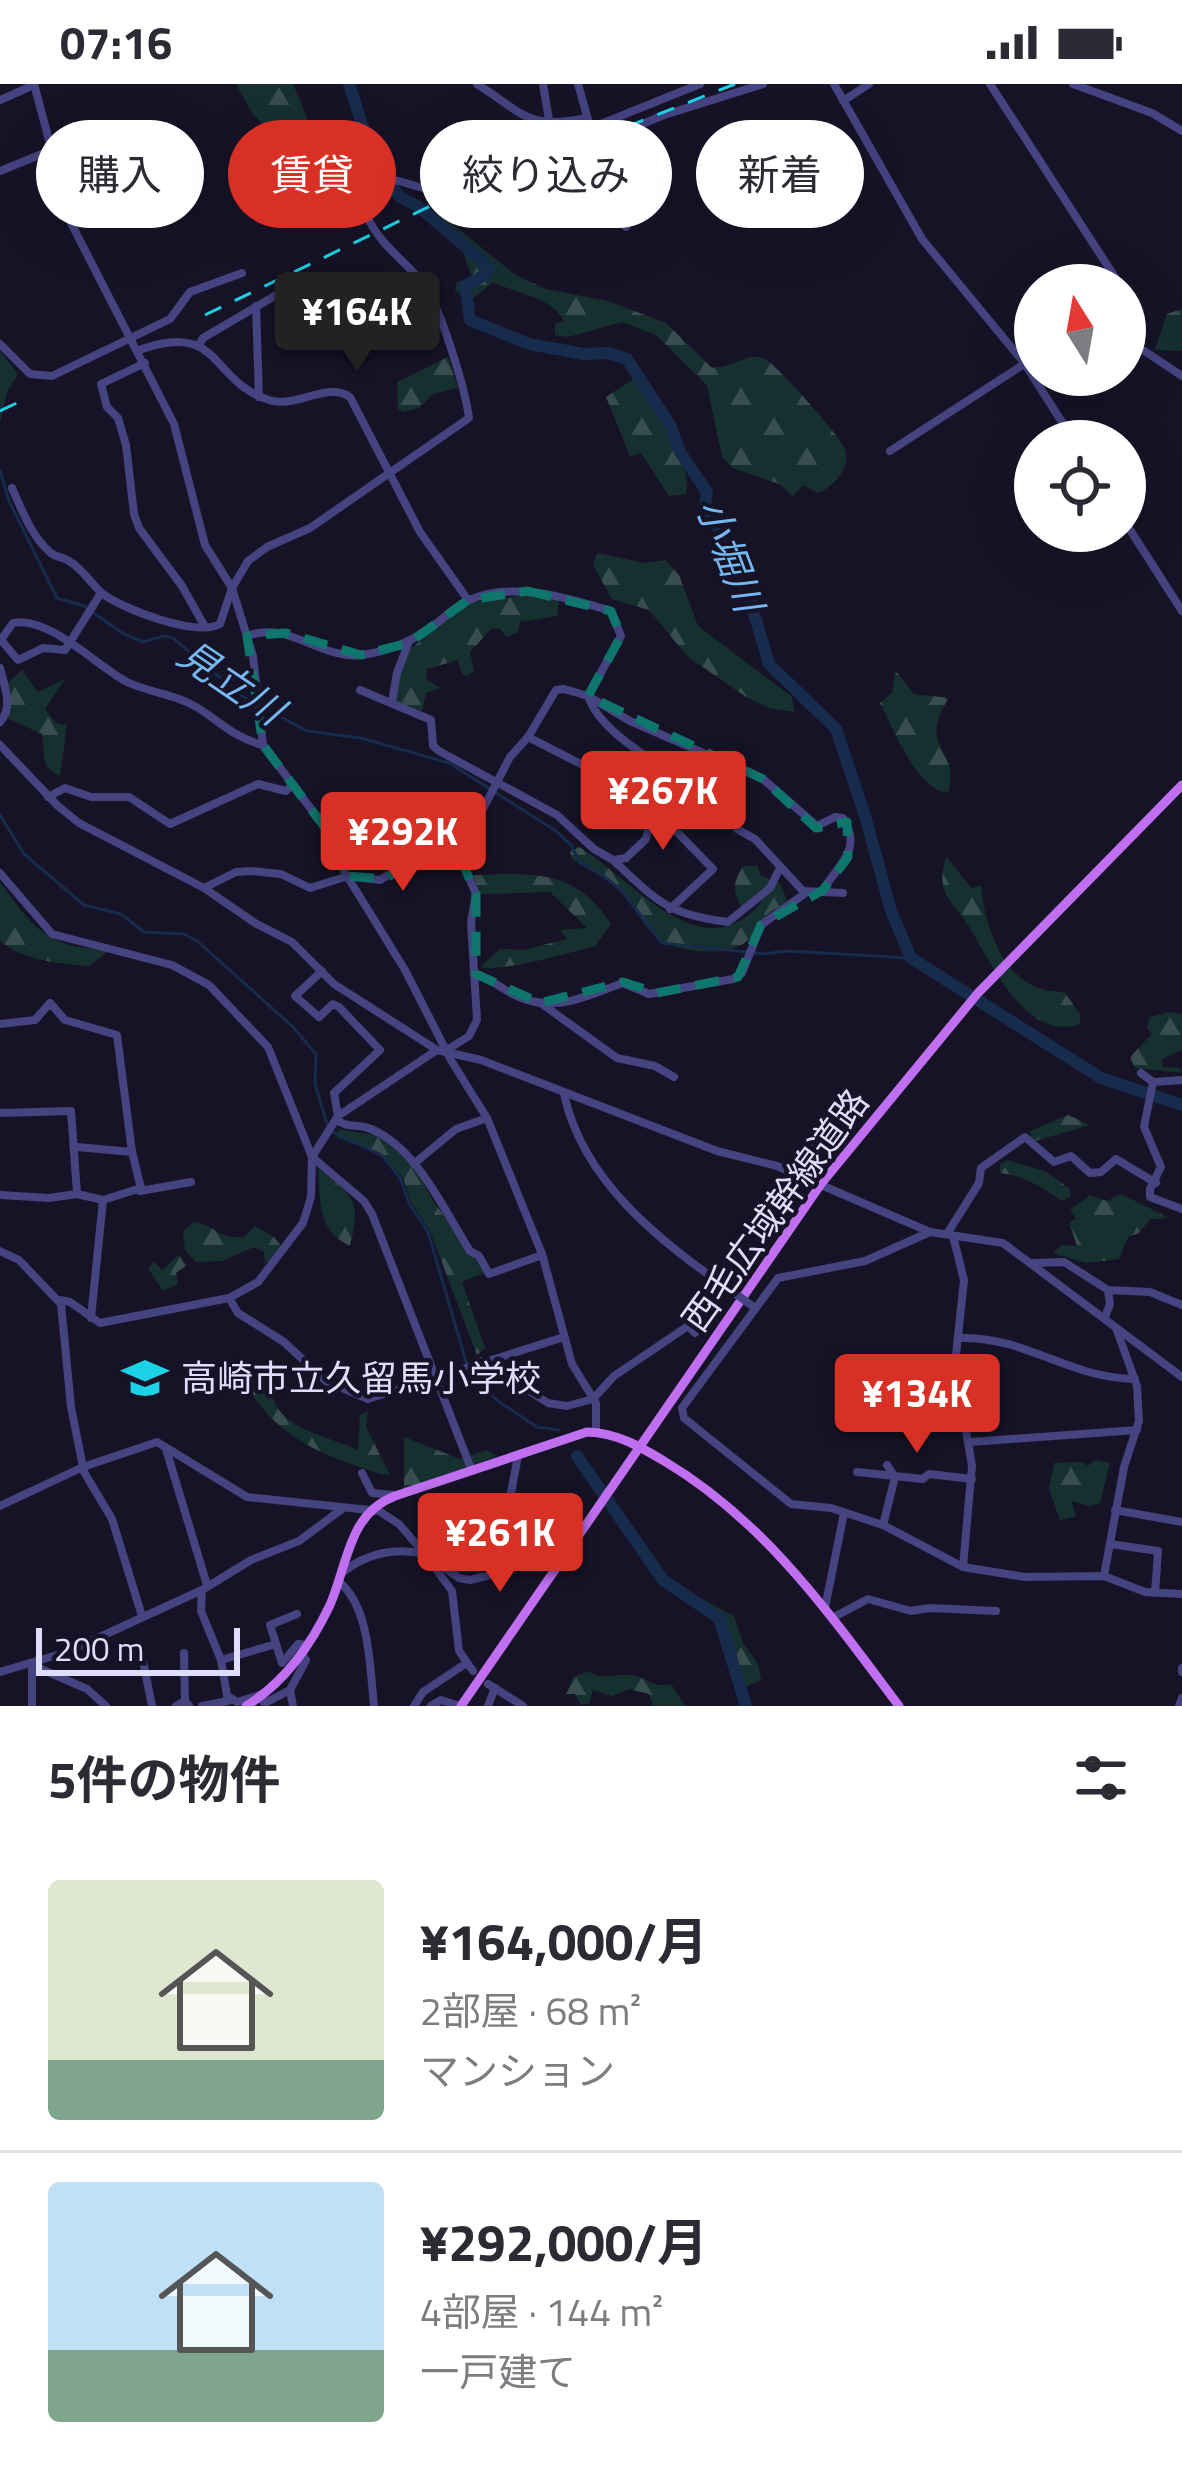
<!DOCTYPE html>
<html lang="ja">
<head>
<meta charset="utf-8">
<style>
	:root { --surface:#fff; --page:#f7f7f7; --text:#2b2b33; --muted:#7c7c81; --line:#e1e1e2; --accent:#d93025 }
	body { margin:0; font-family:"Titillium Web","Noto Sans JP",sans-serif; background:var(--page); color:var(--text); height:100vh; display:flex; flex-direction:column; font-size:45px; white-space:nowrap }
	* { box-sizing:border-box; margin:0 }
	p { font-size:39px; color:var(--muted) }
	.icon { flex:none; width:66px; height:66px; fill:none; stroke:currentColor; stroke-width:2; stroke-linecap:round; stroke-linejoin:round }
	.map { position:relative; height:1622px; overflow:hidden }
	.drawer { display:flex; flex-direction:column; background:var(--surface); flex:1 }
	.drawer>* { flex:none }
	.banner { position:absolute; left:36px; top:36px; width:1110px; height:108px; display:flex; gap:24px }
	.needle { width:78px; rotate:349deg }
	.buttons { position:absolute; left:1014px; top:180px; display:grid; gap:24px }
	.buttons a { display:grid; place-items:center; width:132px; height:132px; border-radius:50%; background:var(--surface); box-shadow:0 12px 48px #0002; font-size:60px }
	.scale { position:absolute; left:36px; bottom:30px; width:204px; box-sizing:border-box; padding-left:12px; border:6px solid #e0dcfb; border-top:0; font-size:33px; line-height:42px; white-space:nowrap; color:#e0dcfb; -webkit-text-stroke:9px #161327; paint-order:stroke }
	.price { position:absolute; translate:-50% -102px; padding:0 27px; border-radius:12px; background:var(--accent); color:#fff; font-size:39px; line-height:78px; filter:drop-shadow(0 3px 6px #0008) }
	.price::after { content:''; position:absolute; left:50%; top:72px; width:36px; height:27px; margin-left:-18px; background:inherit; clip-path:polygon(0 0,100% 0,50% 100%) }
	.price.on { background:#222; color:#fff }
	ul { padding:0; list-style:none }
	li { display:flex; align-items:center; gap:36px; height:300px; padding:0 48px }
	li+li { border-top:3px solid var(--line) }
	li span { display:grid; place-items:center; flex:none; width:336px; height:240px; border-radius:12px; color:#555 }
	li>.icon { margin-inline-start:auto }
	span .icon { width:144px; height:144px; fill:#fffc; stroke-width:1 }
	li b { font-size:51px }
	h2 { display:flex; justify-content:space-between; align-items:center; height:144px; padding:0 48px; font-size:51px }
	.pill { padding:0 42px; border-radius:54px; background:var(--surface); box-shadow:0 12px 48px #0002; font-size:42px; line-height:108px }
	.pill.on { background:var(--accent); color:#fff }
	.status { display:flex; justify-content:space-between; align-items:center; height:84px; padding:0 60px; background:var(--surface); direction:ltr }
	.status svg { height:33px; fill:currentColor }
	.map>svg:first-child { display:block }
	.forest { fill:url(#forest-firs) }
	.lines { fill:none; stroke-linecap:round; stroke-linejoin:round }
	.stream { stroke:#172b4c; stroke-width:3 }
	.river { stroke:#172b4c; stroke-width:12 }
	.minor { stroke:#454380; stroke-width:8 }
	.major { stroke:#bf6fef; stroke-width:9 }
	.rail { stroke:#1dd2e6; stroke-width:3; stroke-dasharray:18 15; stroke-linecap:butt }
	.minor-bridge { stroke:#454380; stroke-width:8 }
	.marked { fill:none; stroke:#0f766e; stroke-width:9; stroke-dasharray:24 15; stroke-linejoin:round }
	.labels { text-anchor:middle; stroke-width:9; stroke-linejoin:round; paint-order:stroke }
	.street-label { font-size:36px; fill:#e0dcfb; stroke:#161327 }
	.poi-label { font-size:36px; fill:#e0dcfb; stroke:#161327; text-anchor:start }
	.water-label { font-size:39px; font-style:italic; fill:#75b7f0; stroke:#161327 }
</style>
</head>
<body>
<div class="status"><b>07:16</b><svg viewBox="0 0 49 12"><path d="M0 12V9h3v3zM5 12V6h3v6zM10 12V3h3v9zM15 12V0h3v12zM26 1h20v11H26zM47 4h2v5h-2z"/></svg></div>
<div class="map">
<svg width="1182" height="1622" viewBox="0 0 1182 1622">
	<defs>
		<pattern id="forest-firs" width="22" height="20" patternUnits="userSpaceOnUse" patternTransform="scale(3)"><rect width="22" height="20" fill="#16302f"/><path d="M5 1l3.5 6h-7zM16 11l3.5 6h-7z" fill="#384d4e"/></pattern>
	</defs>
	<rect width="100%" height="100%" fill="#161327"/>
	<g class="forest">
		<path d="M236,0H293L307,33L306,44L340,125L332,128L306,101L295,97L284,64L253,30Z"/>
		<path d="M444,133L514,190L545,205L608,217L666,239L711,283C730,287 746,266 765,275C776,280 841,353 845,365C851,384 834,402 818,409L803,401L793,412L779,400L733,384L722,373L707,301L656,251L622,238L568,253L555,251V240L564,237C552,213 515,209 493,198L471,216L455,206L457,198L472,193L462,166L439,134Z"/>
		<path d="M1182,225V267L1155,266L1167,230Z"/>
		<path d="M0,267L18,290L7,308L0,339Z"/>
		<path d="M448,273L458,304L433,310L419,324L404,328L398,325L397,298Z"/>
		<path d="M635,294C652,325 694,374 686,410L669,412L641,369L630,372L606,313Z"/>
		<path d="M597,469L645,479L666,476L679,491L698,542L791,612L795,628L769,624L746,613L687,572L649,526L612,515L593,481Z"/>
		<path d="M527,511L559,516L557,532L520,538L518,548L507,553L499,544L491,545L470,568L474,587L467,592L462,590L458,576L427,585L426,595L440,604L426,609L422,627L397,619L394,608L409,566L468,519Z"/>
		<path d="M22,586L38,608L65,595L45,625L56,639L67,641L60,692C39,683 45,668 42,650L7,634L8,599Z"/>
		<path d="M895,586L914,610L949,614C915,665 962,664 948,709C915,704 895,647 880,619L892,609Z"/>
		<path d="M579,763C625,789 689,873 744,834C753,828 759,823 763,814L742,823C731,808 734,797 743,782H758L760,791L781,800L788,820C753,830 764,849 741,861C718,873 672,868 653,850C640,837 632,818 619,805C606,793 587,786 572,775L570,768Z"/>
		<path d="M946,772L971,804L981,802C984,837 1000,889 1036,903C1044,907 1056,907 1065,909L1080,930V940C1025,959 991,877 968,841C960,827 945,816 943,800C941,791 944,782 946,772Z"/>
		<path d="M473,791C533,790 575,784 611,840L595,862C569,869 503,888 480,883L500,865L523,866L567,855L560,846L587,844L550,808L480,810Z"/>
		<path d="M0,798C34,845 47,864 110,866L89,882C60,880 23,876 0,857Z"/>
		<path d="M1170,928L1182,930V966L1162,975L1163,983L1180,984L1182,989L1135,984L1130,973L1152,950L1147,944L1150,933Z"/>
		<path d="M1068,1031L1090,1041L1035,1057L1031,1053L1030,1047Z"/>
		<path d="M338,1045L381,1052L408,1078L413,1079L432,1115L481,1183L484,1189L462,1198L485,1264L477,1271L430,1147L412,1120L403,1094L381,1069L337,1054Z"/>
		<path d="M1007,1076L1045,1087L1070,1105V1113L1062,1117C1042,1103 1025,1092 1000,1089V1080Z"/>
		<path d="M318,1084C354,1113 362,1115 350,1162C316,1146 321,1116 318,1084Z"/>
		<path d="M1121,1110L1169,1134L1150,1135L1139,1149L1128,1153L1119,1175L1086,1179L1053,1169L1062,1161L1077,1162L1069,1138L1076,1135L1070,1126L1090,1111L1107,1117Z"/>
		<path d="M194,1138C218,1142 217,1156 244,1153L255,1142L274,1153L283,1164L265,1180L264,1168L254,1163L222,1177L196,1178L185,1166L183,1147Z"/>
		<path d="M179,1171L187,1181L176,1189L178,1200L163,1207L148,1184L154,1178L162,1186Z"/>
		<path d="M255,1278C266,1291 268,1306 276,1321C289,1347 333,1354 358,1366L360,1331L368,1327L366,1343L390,1391C379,1391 373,1387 363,1384C300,1363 266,1342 235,1281Z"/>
		<path d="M404,1353L460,1375L486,1366L497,1372L404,1406Z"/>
		<path d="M1095,1376L1110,1379L1100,1419L1090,1422L1071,1417L1076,1432L1060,1436L1049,1405L1054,1379L1082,1378L1088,1382Z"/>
		<path d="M685,1506L734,1532L743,1559L758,1580L761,1596L745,1603L731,1588L713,1534L680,1511Z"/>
		<path d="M588,1587C602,1597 613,1589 630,1591C647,1593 654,1605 671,1600L685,1622H653L649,1610L629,1605L612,1612L593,1606L589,1619L581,1621L575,1610H566L573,1594Z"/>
	</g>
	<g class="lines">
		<g class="stream">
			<path d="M0,387L9,417L57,514L84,522L122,549L143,558L164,552L173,554L242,612L307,647L361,654L449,679L556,747L571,761L580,779L599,788L622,807L662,859L764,870L787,867L911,874"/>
			<path d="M0,731L24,770L84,821L121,830L144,848L184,850L197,857L292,942L316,970L315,1000L327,1040"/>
			<path d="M333,1048L383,1072L400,1094L410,1121L428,1148L470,1291L498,1317L537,1343L559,1346"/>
		</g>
		<g class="river">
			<path d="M349,0L374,77L400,113L419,123L489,183L486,190L465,202L470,236L529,260L584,270L609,269L627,275L670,341L680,368L707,408L705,421L720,447L724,475L740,482L769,580L836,645L866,735L891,827L911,874L1101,994L1182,1021"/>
			<path d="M577,1372L663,1496L719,1534L746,1622"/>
		</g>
		<g class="minor">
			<path d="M34,0L71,139L174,340L205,461L232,504L253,572L263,661L329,749L344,787L405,886L452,978L487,1034L542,1170L572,1280L596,1319V1348"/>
			<path d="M477,0C522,28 527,47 586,34"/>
			<path d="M578,0L615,132L626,143"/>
			<path d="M834,0L922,155L1025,280L1074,357"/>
			<path d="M990,0L1120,201"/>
			<path d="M1073,0L1152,29L1182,47"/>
			<path d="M0,16L34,1"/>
			<path d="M843,17L869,0"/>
			<path d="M594,60L664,31L763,0"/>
			<path d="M521,71L549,36L543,0"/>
			<path d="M0,87L49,67"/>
			<path d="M256,222L259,313"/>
			<path d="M1125,254L1182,292"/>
			<path d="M0,260L30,290L52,292L170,235L190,208L242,189"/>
			<path d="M199,261L203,254L302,196"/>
			<path d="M139,266C222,236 209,297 269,316C295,325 328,297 350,313L420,448L468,516"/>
			<path d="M145,279L101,300L107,323L118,334L126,361L134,430L139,444L182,502L205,543"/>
			<path d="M890,367L1035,273"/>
			<path d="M12,404C22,426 32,454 51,469C56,473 63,473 69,477C83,485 91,500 103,510C125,526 196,553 220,540L232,504L248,477L267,463L310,444L469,334C465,304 440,221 422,198C403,175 379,160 367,132L369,119L382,97C401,92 418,108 439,105L700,0"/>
			<path d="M1125,438L1182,527"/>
			<path d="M247,552C289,536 320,576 362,571C391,567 415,556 437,539C446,532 456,522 467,517C510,496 569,514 611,527L621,552L588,612C603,658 690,697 730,718L737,745L755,755L803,807L843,809"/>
			<path d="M1,556L18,576L43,564L65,566L101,509"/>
			<path d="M0,557L13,539C48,531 98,583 127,598C150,609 176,610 198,624C222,639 232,652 262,661"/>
			<path d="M0,584C4,601 14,623 0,638"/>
			<path d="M360,606L431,636L433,662L439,667L557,731L594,765L613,776L626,774L646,755L651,735L612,696L528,653"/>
			<path d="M392,618L397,589L408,560"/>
			<path d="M0,661L58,722L79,739L204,804L255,839L292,858L334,900L437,966L481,976L717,1067L777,1082L930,1148L1003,1159L1182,1293"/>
			<path d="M48,713L65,704L91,713H129L170,740L258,700L286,707L292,701"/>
			<path d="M651,735L674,745L713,785L670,825"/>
			<path d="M614,777C658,818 667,830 728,838L770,804L780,784"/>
			<path d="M0,789L52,850L172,881L209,901L268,963L312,1073L364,1117L372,1130L472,1387"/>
			<path d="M204,804L236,788L252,787L281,790L310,804L348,792L380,796L423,770L461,775"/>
			<path d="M322,887L295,912L319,933L333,920L339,923L380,966L334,1009L338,1032"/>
			<path d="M476,890C492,895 504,907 519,913C557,929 588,911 623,899L649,910L733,895L742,889L761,841L807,808"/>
			<path d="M542,920L617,974L655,982L674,993"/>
			<path d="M0,940L35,936L50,919L65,936L117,951L132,1068L141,1104L103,1116L77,1110L49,1114L0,1111"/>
			<path d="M447,966L469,952L477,936L471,838L476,810L461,775L469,752L510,673L528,653L556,606L564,605L588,612L630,637L763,695L817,742L835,733L843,734C863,765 839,780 823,806"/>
			<path d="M1141,989L1153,998L1182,996"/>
			<path d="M1153,998L1144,1043L1161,1083L1150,1105V1113L1182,1125"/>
			<path d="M564,1010C583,1098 660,1157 730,1206"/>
			<path d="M0,1029L71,1027L77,1109"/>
			<path d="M336,1035C347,1045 357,1039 371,1045C417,1064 444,1126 470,1167L479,1172L489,1190L542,1171"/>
			<path d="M77,1063L132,1068"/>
			<path d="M416,1078L456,1045L487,1034"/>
			<path d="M800,1091L835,1023"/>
			<path d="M140,1107L191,1098"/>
			<path d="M930,1148L865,1177L778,1194L682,1324L684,1334L791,1420L831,1424L883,1441L963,1483L1025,1493L1104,1492L1145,1508L1182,1510"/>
			<path d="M947,1150L979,1099L981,1084L1025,1053L1054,1078L1071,1072L1090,1089L1101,1088L1116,1075L1156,1099"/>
			<path d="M953,1152L964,1196L955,1280L972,1382L963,1483"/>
			<path d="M0,1167L19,1176L61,1220L71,1323L84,1388L112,1435L142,1532"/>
			<path d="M1034,1179L1064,1178L1108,1206L1110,1220L1105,1233"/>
			<path d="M1108,1206L1150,1208L1182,1221"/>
			<path d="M229,1214L238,1229L284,1258L326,1297L368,1315L564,1253"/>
			<path d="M60,1216L70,1218L100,1239L229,1214L258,1198L303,1139L311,1113L312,1073L338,1032L437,966"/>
			<path d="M91,1234L103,1116"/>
			<path d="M959,1254C1026,1252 1068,1294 1135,1295"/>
			<path d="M482,1277L548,1319L567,1322L593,1315L614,1292L688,1242L695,1249"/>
			<path d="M970,1358L1137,1346"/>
			<path d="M166,1365L207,1501"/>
			<path d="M857,1388L923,1395L929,1390L972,1395"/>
			<path d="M362,1389L372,1409L394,1411"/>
			<path d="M0,1422L83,1383L157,1358L247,1413L379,1427L399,1440L425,1470L459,1494L470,1496L494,1490L514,1462L517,1448L511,1409L518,1372"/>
			<path d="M1115,1426L1182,1438"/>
			<path d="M446,1437L464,1455L507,1477"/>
			<path d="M883,1441L895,1393L887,1381"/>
			<path d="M1110,1460L1158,1467L1155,1509"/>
			<path d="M343,1488C367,1469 396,1463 425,1470L452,1507L459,1567L473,1587"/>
			<path d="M1104,1492L1124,1383L1139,1337L1137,1302L1116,1244"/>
			<path d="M339,1498C370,1522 370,1586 374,1622"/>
			<path d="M825,1524L844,1429"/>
			<path d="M832,1534L868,1515L911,1527L929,1524L996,1527"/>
			<path d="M276,1560L270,1541L297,1530"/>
			<path d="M184,1569L185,1617"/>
			<path d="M221,1576L276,1560L282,1579L298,1560L307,1561"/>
			<path d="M143,1577L152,1622"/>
			<path d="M1182,1584V1588"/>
			<path d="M0,1588L67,1568L202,1506L251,1476L299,1457L342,1425"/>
			<path d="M488,1600L523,1622"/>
			<path d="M231,1614L237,1618L263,1610"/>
			<path d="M259,1614L265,1619L290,1606"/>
			<path d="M32,1622V1581L87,1605L106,1622"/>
			<path d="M176,1622L185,1617L189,1622"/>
			<path d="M202,1622L228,1617L221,1576L201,1527L202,1506"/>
			<path d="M293,1622L290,1606L306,1576L301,1569"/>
			<path d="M414,1622L423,1608L465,1580"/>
			<path d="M431,1622L441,1616L460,1622"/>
			<path d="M488,1622L495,1604"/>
			<path d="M1179,1622L1182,1614"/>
		</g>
		<g class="major">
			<path d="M246,1622C284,1599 311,1561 330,1521C348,1480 348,1430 395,1412L587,1348C617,1349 639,1362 664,1377C765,1437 829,1529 899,1622"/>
			<path d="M461,1622L821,1100L978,909L1182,701"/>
		</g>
		<g class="rail">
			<path d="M205,231L449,113L735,0"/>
			<path d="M0,327L21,317"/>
		</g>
		<path class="minor-bridge" d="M730,1206L754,1223"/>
	</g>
	<path class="marked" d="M528,507L611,527L621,552L588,612L763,695L816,744L847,738L848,773L823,806L761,841L738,893L657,909L623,898L540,919L476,890V810L461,775L423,770L385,795L348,792L329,749L263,661L247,552L286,549L361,571L409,559L468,516Z"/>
	<defs>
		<g id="school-bare" transform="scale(3.6)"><path d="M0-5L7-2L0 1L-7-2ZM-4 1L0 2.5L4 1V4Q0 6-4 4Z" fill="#1dd2e6" stroke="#161327" stroke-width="2.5" paint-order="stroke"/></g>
	</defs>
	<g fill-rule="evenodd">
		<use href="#school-bare" x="145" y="1294"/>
	</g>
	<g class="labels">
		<g class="street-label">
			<text transform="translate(775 1126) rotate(-54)" y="13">西毛広域幹線道路</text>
		</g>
		<g class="poi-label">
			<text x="181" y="1307">高崎市立久留馬小学校</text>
		</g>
		<g class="water-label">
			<text transform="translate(730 471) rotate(69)" y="14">小堀川</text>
			<text transform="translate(231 598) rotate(34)" y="14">見立川</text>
		</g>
	</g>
</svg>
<div class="buttons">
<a><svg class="needle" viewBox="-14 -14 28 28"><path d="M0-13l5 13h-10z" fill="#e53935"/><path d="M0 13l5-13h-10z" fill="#7c7c81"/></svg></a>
<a><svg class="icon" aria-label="locate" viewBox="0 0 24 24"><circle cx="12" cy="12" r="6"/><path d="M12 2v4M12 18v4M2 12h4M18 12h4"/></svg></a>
</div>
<div class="scale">200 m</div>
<b class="price on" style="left:357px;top:290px">¥164K</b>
<b class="price" style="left:663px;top:769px">¥267K</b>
<b class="price" style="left:403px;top:810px">¥292K</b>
<b class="price" style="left:917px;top:1372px">¥134K</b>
<b class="price" style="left:500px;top:1511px">¥261K</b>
<div class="banner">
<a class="pill">購入</a>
<a class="pill on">賃貸</a>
<a class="pill">絞り込み</a>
<a class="pill">新着</a>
</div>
</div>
<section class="drawer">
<h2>5件の物件<svg class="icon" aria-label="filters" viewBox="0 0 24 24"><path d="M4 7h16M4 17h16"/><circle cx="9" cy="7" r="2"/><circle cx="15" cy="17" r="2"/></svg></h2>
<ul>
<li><span style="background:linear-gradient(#dfe7d0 75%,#7fa58c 0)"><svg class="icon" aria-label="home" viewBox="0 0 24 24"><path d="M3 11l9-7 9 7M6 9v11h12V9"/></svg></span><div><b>¥164,000/月</b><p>2部屋 · 68 m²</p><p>マンション</p></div></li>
<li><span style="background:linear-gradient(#bfe0f5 70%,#7fa58c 0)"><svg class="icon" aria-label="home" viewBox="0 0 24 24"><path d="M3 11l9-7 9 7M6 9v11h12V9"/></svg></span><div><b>¥292,000/月</b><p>4部屋 · 144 m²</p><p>一戸建て</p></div></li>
</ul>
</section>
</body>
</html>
